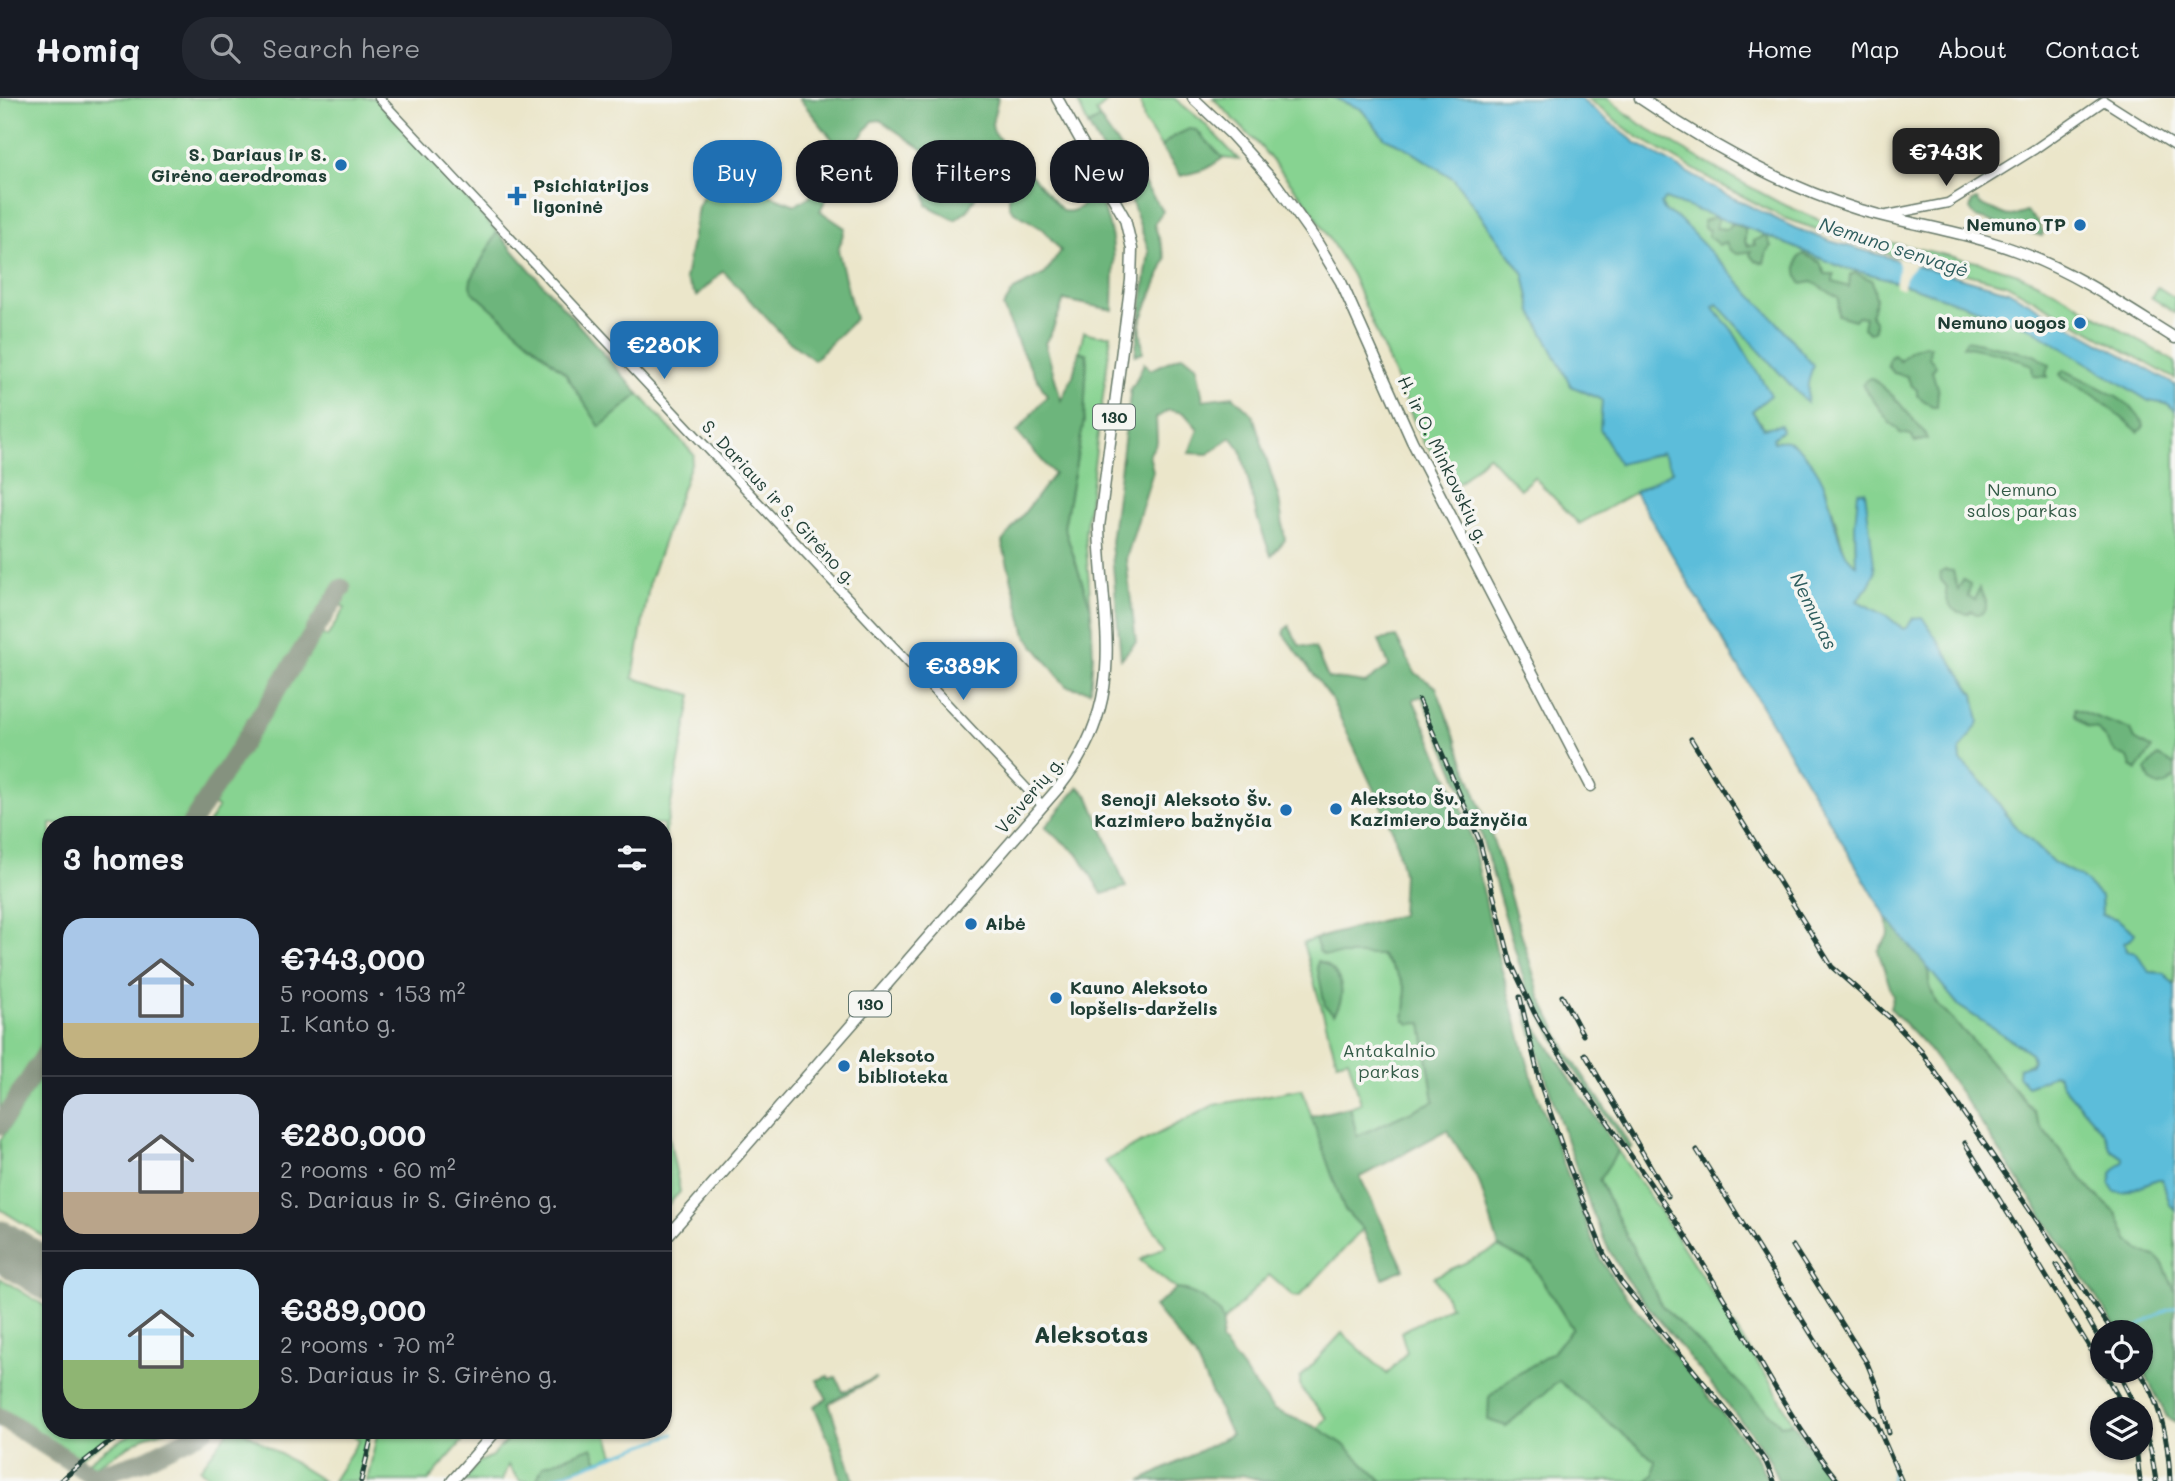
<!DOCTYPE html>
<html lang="en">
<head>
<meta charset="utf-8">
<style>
	:root { --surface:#171b24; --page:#242831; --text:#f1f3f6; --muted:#9ea1a6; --line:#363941; --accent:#1f6fb2 }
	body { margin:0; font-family:Mali,sans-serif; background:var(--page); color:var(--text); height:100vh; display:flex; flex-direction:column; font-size:26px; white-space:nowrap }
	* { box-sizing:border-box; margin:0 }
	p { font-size:23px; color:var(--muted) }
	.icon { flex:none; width:38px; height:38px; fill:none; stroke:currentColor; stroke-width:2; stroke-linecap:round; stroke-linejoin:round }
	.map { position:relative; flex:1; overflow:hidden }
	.drawer { position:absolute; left:42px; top:718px; width:630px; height:623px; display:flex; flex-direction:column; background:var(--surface); border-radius:28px; box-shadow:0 2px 5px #0004 }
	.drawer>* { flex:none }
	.top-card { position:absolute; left:693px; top:42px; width:665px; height:63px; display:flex; gap:14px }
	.controls { position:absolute; left:2090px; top:1222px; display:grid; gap:14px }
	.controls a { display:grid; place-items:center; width:63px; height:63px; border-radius:50%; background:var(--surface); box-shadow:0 2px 5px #0004; font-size:35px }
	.price { position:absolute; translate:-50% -60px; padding:0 16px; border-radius:14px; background:var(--accent); color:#fff; font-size:23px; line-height:46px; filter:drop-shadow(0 2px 4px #0008) }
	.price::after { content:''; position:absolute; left:50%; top:42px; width:21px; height:16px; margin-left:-10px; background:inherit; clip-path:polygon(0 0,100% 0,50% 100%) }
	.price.on { background:#222; color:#fff }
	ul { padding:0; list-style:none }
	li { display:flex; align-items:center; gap:21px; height:175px; padding:0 21px }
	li+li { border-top:2px solid var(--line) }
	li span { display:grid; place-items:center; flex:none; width:196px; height:140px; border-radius:21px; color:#555 }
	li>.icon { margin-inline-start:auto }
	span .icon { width:84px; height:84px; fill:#fffc; stroke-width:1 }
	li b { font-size:30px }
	h2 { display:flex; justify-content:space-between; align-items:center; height:84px; padding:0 21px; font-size:30px }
	.pill { padding:0 24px; border-radius:28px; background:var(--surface); box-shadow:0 2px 5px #0004; font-size:24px; line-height:63px }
	.pill.on { background:var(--accent); color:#fff }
	header { display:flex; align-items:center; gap:42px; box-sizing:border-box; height:98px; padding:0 35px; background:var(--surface); border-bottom:2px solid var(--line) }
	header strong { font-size:33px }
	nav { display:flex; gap:38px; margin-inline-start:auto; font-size:24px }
	.search { width:490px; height:63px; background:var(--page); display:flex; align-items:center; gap:18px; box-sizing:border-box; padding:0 24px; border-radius:28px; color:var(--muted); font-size:26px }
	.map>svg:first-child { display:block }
	.green { fill:#87d391; stroke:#538862; stroke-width:2 }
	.forest { fill:#6db57b; stroke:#467958; stroke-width:2 }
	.water { fill:#5bbdda; stroke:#3d7d87; stroke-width:2 }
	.pier { fill:#ebe6ca }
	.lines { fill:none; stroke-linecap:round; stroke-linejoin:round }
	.stream { stroke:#5bbdda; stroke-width:2.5 }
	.taxiway { stroke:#85927f; stroke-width:19 }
	.runway { stroke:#85927f; stroke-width:49 }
	.minor-casing { stroke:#667868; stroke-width:11 }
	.major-casing { stroke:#667868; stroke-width:13 }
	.minor { stroke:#fff; stroke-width:8 }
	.major { stroke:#fff; stroke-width:10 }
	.rail-casing { stroke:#1f3d34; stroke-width:5 }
	.rail { stroke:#f6f6f2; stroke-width:2.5; stroke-dasharray:8; stroke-linecap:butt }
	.poi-dot { fill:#1f6fb2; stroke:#f6f6f2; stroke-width:2.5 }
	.labels { text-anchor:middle; stroke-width:7; stroke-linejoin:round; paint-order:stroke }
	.shield { fill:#f6f6f2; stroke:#60746d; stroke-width:2 }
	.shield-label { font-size:16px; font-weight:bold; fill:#1f3d34 }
	.poi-label { font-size:18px; font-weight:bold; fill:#1f3d34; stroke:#f6f6f2; text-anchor:start }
	.street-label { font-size:18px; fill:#1f3d34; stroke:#f6f6f2 }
	.park-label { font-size:18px; fill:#345b47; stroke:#f6f6f2 }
	.water-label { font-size:19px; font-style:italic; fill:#2e5d5e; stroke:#f6f6f2 }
	.district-label { font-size:24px; font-weight:bold; fill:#1f3d34; stroke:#f6f6f2 }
</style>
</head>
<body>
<header>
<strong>Homiq</strong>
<div class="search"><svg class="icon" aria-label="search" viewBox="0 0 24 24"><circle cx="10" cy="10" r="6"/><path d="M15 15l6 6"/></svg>Search here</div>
<nav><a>Home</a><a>Map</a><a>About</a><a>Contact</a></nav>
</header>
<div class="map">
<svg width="2175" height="1383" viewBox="0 0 2175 1383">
	<rect width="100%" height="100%" fill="#f6f6f2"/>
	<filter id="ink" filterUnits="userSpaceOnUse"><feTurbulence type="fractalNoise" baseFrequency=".0143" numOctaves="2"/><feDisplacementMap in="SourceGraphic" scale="14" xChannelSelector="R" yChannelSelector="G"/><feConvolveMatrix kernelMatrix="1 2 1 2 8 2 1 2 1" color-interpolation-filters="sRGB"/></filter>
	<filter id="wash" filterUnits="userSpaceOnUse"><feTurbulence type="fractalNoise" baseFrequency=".00686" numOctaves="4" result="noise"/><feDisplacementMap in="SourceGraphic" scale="28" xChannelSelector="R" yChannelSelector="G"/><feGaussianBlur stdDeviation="1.57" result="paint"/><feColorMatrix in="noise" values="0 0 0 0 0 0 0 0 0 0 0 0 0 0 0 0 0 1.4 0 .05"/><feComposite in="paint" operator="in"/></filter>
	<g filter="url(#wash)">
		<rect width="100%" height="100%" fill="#ebe6ca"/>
		<g class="green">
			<path d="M0,0H375L497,134L471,182L472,193L565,275L600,328L639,296L694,357L650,482L633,580L692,597L663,747V726H208L218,710L213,706L321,536L327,539L345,510L340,506L349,492L338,485L185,726H51V934L0,1014Z"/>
			<path d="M1076,0H1112L1096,14L1100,21L1088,27Z"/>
			<path d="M1140,0H1174L1202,23L1239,62L1223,60L1196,32C1182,31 1171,40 1161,49L1144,23Z"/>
			<path d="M1213,0H1334L1361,11L1385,40L1403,48L1454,81L1524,176L1532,214L1602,302L1601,331L1662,355L1673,373L1579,426L1534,379L1520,391L1488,357L1459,385L1423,344L1352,177L1308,106L1261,49Z"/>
			<path d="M1587,0H1607L1640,26L1722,74L1780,105L1831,127L1879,142L1990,167L2021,177L2057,194L2175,264V281L2006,186L1888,156L1784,120L1723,88L1636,38Z"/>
			<path d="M1665,100L1756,133L1841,169L1885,180L2027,228L2149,303L2168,306L2175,313V888L2164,875L2150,874L2126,853L2124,845L2132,840L2117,821L2102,817L2101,799L2081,779L2054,765L2013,726L1989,692L1961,663L1960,652L1979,624L1974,596L1958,574L1907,530L1903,531L1887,518L1857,503L1869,487L1859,394L1855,427L1856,467L1845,456L1825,387L1774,344L1752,313L1761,305L1733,233L1721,222L1712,209L1717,206L1807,304L1808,285L1680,122L1665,113L1661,106Z"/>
			<path d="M2158,189L2175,200V215L2151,199Z"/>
			<path d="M1084,234L1096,237H1111L1085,436L1091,511L1064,429L1084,322L1087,256L1079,253Z"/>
			<path d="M1315,841L1320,854L1325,857H1381C1403,883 1410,886 1404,921L1422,925L1434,1003L1357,1038L1350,1009L1361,1005L1348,961L1337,964L1303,845Z"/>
			<path d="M1928,869L1959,908L2031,955L2033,962L2031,966L2019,970L2018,978L2027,988L2044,982L2054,975L2058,977L2062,987L2104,1035L2111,1052L2123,1059V1064L2162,1081L2170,1106L2175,1112V1193L2163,1166L2157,1160L2140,1153L2128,1142L2117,1116L2092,1093L2040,1027L2034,1013L1968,938L1936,905L1929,885Z"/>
			<path d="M51,963V1143L0,1111V1043Z"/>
			<path d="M1302,991L1344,1111L1363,1131L1299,1199L1293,1198L1269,1177L1223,1224L1216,1213L1187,1192L1176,1191L1140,1162L1166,1148L1105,1063L1214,1007Z"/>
			<path d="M663,1009L680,1094L663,1112Z"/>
			<path d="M1618,1053L1661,1115L1777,1295L1793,1325L1781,1328L1661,1207L1599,1082Z"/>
			<path d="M1499,1149L1532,1166L1572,1231L1552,1255L1507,1283L1506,1328L1559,1282L1655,1363L1654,1377L1647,1383H1382L1343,1346L1318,1330L1327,1320L1302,1292L1300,1286V1280L1342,1235L1387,1276L1407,1254L1401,1234L1451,1208L1434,1179Z"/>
			<path d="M0,1180L51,1212V1332H123L78,1361L0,1312Z"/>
			<path d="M139,1332H168L146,1338L95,1368L87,1365L106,1350Z"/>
			<path d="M229,1332H242L323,1383H214L200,1371Z"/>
			<path d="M344,1332H371L359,1383H333L359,1342Z"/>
			<path d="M378,1332H472L428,1383H367Z"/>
			<path d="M516,1332H606L614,1357L598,1363L591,1350L544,1368L536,1383H520L508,1367L502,1383H463L479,1364L492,1358Z"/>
		</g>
		<g class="forest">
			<path d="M799,0H998L992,26L994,35L1063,113C1072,115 1078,111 1085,105L1086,100L1071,86L1065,68L1081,65C1091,87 1107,112 1111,136C1116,161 1113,187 1113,212L1064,202L1052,233L1045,245L1061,302L1073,278L1079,253L1087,256L1084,322L1064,429L1091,511L1093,557L1090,593L1066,588L1026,537L1002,444L1054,376L1017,334L1047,298L1021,252L1003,209L1014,192L1045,176L1061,153L1044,132L1013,113L1009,108V94L992,80L985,81L968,112L955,122L927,107L924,76L928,55L880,22L873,23L847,56L820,113L845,130L838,152L855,221L814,262L787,242L723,173L697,198L685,181L698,109L715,74C743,83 768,98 796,107L813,96L837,47Z"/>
			<path d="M1100,21L1163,113L1154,126L1166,161L1140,225L1143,255L1135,257L1149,154L1133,107L1088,27Z"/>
			<path d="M1189,31L1196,32L1223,60L1206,71L1181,78L1161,49L1171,40Z"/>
			<path d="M1977,102L1981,107C2001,112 2003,124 2026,114L2037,123L2043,134L2042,138L1975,119L1970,112L1972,103Z"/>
			<path d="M1715,119L1718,121L1716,130L1727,131L1731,126L1745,130V143L1748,148L1755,147L1753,143L1766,137L1771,148L1767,153L1764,165L1755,163L1750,157L1751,153L1737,156L1730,152L1726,145L1719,147L1709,139V132L1704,130L1703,123Z"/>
			<path d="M497,134L639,296L600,329L565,275L472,193L470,188L471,182Z"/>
			<path d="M1804,156L1820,164L1825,176H1834L1833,184L1849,189L1850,177L1855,175L1872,182L1876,201L1871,217L1875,223V232L1869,235L1863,230L1865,219L1858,218L1855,222L1838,217L1839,200L1812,184L1802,186C1796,179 1795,166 1800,158Z"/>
			<path d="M1967,242L2034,257L2050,267L2046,275L2048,279L2033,278L2032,267L2003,256L1963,248Z"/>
			<path d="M1925,247L1930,249L1929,259L1936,268L1932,273L1938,293L1937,309H1932L1917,297V292L1911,287L1907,278L1894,275L1888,268L1890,259L1894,257L1900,263L1910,252Z"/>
			<path d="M1183,257L1197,268L1203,302L1233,298L1253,317L1279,401L1285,442L1271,458L1257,419L1241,352L1231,339L1208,356L1189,355L1198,331L1184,315L1169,312L1156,320L1157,344L1149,357L1153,373L1126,461L1136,544L1121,561L1111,444L1131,289L1134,287L1144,265L1150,272Z"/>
			<path d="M2064,272C2087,284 2135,302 2144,328L2139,334L2095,298L2063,280L2060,276Z"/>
			<path d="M1872,280L1894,299L1924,334L1927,341L1915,344L1911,337L1900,335L1897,330L1890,325L1863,288L1867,281Z"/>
			<path d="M1945,472L1953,473L1958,492L1963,482L1970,486L1968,499L1975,502L1979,490L1986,502V510L1981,516H1976L1972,513L1967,516C1964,514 1960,515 1956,513C1948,509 1944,497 1947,489L1941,482L1940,475Z"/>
			<path d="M1289,528L1299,547L1315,550L1328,580L1365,585L1389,568L1379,542L1396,539L1415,575L1436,589L1493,742L1541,901L1568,955L1632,1050L1628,1051L1562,953L1526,889L1479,730L1422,598L1413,601L1462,711L1472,742L1496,851L1535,990L1591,1138L1600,1160L1617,1187L1744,1342L1759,1363L1768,1383H1647L1654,1377L1655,1363L1559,1283L1506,1328L1488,1322L1489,1299L1507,1283L1552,1255L1572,1230L1532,1166L1499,1149L1479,1083L1447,1032L1360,1079L1404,1171L1383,1180L1363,1131L1344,1111L1311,1018L1350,1009L1357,1038L1434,1003L1422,925L1409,926L1404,921C1410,886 1403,883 1381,857H1325L1320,854L1315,841L1401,817L1403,775L1394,735L1331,600L1284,537V532Z"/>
			<path d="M2075,611L2131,632L2135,641L2152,651L2137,672L2131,668L2128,660L2116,655L2097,631L2087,629L2075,618Z"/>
			<path d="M2158,658L2175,667V679L2165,687L2159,688L2150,683L2146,672Z"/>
			<path d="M1079,689L1089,699L1126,789L1102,796L1079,757L1045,729Z"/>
			<path d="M1887,820L1928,869L1929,885L1936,905L1968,938L2034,1014L2040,1027L2092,1093L2117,1116L2128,1142L2140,1153L2157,1160L2163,1166L2175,1193V1324L2167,1319L2140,1266V1234H2119L1967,1004L1925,947L1890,910L1893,898L1878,853L1889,836Z"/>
			<path d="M1318,863C1342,871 1348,897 1334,916L1325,908L1317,868Z"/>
			<path d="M1525,912L1618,1053L1599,1082L1661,1207L1781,1327L1793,1325L1832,1383H1778L1771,1365L1754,1339L1625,1180L1607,1148L1591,1111L1554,1006Z"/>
			<path d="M1176,1191C1193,1193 1221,1207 1223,1226C1223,1231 1221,1238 1221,1243L1274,1312L1318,1330L1343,1346L1382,1383H1263L1242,1377L1231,1380L1205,1379L1168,1383H1141L1231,1337L1195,1259L1154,1209Z"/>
			<path d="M828,1278L829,1281L836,1279L843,1294L876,1280L829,1305L854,1383H841L834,1355L814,1308L827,1301L817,1282Z"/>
			<path d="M592,1349L598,1363L552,1380L550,1383H536L543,1368Z"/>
		</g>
		<path class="water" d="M1334,0H1579L1636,45L1727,97L1795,130L1830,143L2008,193L2175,287V313L2168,306L2149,303L2027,228L1885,180L1841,169L1756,133L1665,101L1661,106L1665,113L1680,122L1775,222L1813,267L1808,285L1807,305L1717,206L1713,209C1719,219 1729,226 1734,235C1746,255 1758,276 1771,297L1752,313L1763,330L1781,327L1782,333L1773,340L1774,344C1787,340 1793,344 1802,354C1835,386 1827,418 1845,454C1847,459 1852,463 1856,467L1855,427L1858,394L1865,393L1875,475L1869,487L1857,503L1887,518L1903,531L1907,530L1913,520L1922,519L1974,597L1979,624L1960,652L1961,663L1989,692L2013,726L2054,765L2081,779L2101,799L2102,817L2117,821L2135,835L2132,840L2124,845L2126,853L2136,855L2150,874L2164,875L2175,888V1112L2170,1106L2162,1081H2158L2123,1095L2115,1094L2110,1086L2112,1075L2123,1064V1060L2111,1052L2104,1035L2062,987L2058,977L2054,975L2044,982L2027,988L2018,978L2019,970L2031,966L2033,962L2031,955L1959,908L1887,820L1635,394L1673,373L1662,355L1619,366L1600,331L1602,302L1571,288L1532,214L1524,176L1454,81L1403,48L1385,40L1361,11Z"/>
		<path class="pier" d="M1896,158L1918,164L1907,176L1903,191L1895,188L1899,167Z"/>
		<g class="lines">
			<g class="stream">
				<path d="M2130,1234L2162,1214L2175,1209"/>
				<path d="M550,1383L552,1380L674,1336"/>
				<path d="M1891,1383L1893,1370"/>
			</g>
			<g class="taxiway">
				<path d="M191,726L342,490"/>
				<path d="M0,1027L51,947"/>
				<path d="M0,1319L90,1376L98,1377L145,1362L205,1332"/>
			</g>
			<path class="runway" d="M0,1147L51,1179"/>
		</g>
	</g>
	<g filter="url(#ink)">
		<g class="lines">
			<g class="minor-casing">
				<g id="minor">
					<path d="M379,0L1043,708"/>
					<path d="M1887,117L1948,105L2035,51L2104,3L2175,48"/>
				</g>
			</g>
			<g class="major-casing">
				<g id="major">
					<path d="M1193,0L1230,35L1276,86L1315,141L1341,184L1412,343L1591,688"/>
					<path d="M1640,0C1704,43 1783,88 1857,111C1911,127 1969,134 2022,155C2077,176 2125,209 2175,240"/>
					<path d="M663,1143L1060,688C1129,599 1102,530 1099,429L1131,182L1132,151L1125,121L1057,0"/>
					<path d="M452,1383L497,1332"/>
				</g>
			</g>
			<use href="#minor" class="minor"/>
			<use href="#major" class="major"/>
			<g class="rail-casing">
				<g id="rail">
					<path d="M1419,602L1479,741L1511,865L1534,914L1550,942C1598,1011 1647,1078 1692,1148C1742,1226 1781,1311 1838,1383"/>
					<path d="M1691,641L1832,869L1889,919L1921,953L2113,1234"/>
					<path d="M1562,898L1583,937"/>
					<path d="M1520,899L1540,985L1569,1068L1604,1156L1621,1184L1749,1340L1766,1364L1774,1383"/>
					<path d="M1585,956L1668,1098"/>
					<path d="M1965,1045L2102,1270"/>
					<path d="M1697,1052L1831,1268L1875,1322L1901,1382"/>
					<path d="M1793,1148L1867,1265L1879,1294L1889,1335"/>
					<path d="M2057,1167L2102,1246"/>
					<path d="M2103,1272L2125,1311"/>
					<path d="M2117,1272L2137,1311"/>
					<path d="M2139,1272C2161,1305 2169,1344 2170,1383"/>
					<path d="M2140,1318L2151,1353L2156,1383"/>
					<path d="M2136,1349L2140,1383"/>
					<path d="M60,1383L105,1347L132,1332"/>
					<path d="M361,1383L373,1332"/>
				</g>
			</g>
			<use href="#rail" class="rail"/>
		</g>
	</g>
	<g class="poi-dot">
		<circle cx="341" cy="67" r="7"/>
		<path d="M513.5 87.5h7v7h7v7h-7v7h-7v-7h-7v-7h7z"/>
		<circle cx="2080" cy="127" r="7"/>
		<circle cx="2080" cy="225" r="7"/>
		<circle cx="1336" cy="711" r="7"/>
		<circle cx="1286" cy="712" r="7"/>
		<circle cx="971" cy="826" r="7"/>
		<circle cx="1056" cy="900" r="7"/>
		<circle cx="844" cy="968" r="7"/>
	</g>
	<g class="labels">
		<g class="shield">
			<rect x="1093" y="306.5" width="42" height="25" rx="5"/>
			<rect x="849" y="893.5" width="42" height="25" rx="5"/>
		</g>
		<g class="shield-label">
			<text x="1114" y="325">130</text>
			<text x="870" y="912">130</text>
		</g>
		<g class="poi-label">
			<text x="327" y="63" text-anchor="end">S. Dariaus ir S.<tspan x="327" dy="21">Girėno aerodromas</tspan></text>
			<text x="533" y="94">Psichiatrijos<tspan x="533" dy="21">ligoninė</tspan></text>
			<text x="2066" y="133" text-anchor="end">Nemuno TP</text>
			<text x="2066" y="231" text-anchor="end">Nemuno uogos</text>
			<text x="1350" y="707">Aleksoto Šv.<tspan x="1350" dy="21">Kazimiero bažnyčia</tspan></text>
			<text x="1272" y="708" text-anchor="end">Senoji Aleksoto Šv.<tspan x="1272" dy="21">Kazimiero bažnyčia</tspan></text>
			<text x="985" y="832">Aibė</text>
			<text x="1070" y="896">Kauno Aleksoto<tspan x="1070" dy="21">lopšelis-darželis</tspan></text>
			<text x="858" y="964">Aleksoto<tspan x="858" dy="21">biblioteka</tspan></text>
		</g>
		<g class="street-label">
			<text transform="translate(1443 362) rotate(64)" y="6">H. ir O. Minkovskių g.</text>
			<text transform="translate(779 405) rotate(47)" y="6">S. Dariaus ir S. Girėno g.</text>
			<text transform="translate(1030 697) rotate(-50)" y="6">Veiverių g.</text>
		</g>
		<g class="park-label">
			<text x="2022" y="398">Nemuno<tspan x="2022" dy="21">salos parkas</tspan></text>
			<text x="1389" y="959">Antakalnio<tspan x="1389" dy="21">parkas</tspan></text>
		</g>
		<g class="water-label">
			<text transform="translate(1894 149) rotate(18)" y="7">Nemuno senvagė</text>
			<text transform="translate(1814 513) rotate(64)" y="7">Nemunas</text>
		</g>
		<g class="district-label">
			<text x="1091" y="1245">Aleksotas</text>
		</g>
	</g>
</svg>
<div class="controls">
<a><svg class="icon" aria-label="locate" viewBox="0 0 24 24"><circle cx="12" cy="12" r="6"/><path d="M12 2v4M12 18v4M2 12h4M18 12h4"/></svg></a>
<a><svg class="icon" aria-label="layers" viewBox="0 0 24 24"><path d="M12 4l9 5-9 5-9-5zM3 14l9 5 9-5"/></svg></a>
</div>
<b class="price on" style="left:1946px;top:90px">€743K</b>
<b class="price" style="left:664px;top:283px">€280K</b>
<b class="price" style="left:963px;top:604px">€389K</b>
<div class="top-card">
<a class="pill on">Buy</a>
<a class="pill">Rent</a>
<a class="pill">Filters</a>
<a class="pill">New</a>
</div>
<section class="drawer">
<h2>3 homes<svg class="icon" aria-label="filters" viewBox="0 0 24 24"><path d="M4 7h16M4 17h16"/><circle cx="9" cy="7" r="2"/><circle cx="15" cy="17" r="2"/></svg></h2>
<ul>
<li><span style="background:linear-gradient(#a9c7e8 75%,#c2b280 0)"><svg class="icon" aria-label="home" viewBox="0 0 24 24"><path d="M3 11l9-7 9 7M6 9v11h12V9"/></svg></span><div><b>€743,000</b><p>5 rooms · 153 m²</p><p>I. Kanto g.</p></div></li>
<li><span style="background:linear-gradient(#c9d6e8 70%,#b9a48a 0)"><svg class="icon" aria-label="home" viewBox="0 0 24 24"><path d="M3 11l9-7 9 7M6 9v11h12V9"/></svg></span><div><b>€280,000</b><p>2 rooms · 60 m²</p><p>S. Dariaus ir S. Girėno g.</p></div></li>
<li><span style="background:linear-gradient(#bfe0f5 65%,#8fb573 0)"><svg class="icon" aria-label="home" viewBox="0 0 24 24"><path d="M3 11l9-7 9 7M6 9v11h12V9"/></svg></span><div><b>€389,000</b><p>2 rooms · 70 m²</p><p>S. Dariaus ir S. Girėno g.</p></div></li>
</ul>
</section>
</div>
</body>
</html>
